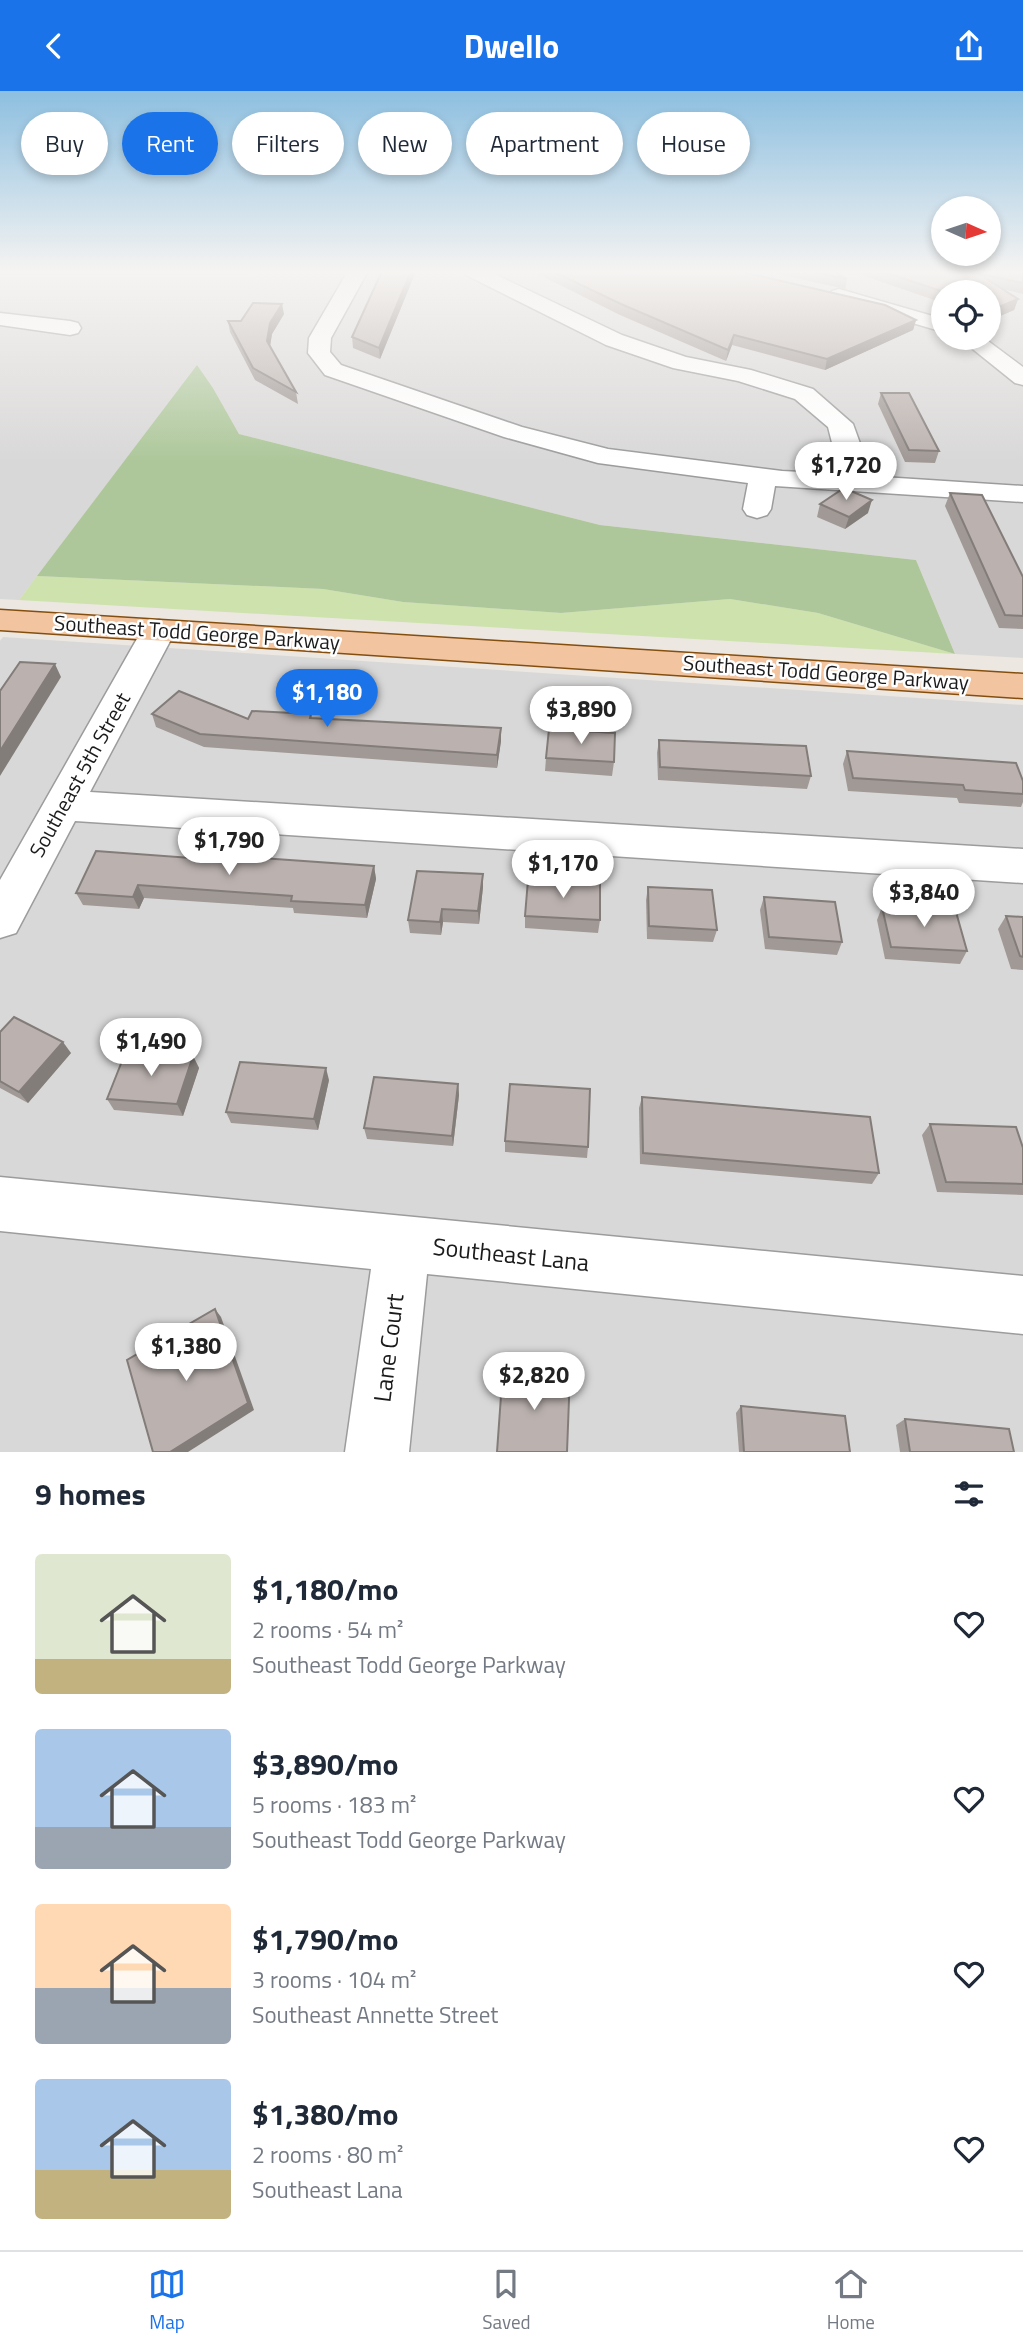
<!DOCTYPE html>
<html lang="en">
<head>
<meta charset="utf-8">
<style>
	:root { --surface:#fff; --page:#f2f2f3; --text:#1f2937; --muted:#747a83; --line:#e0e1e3; --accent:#1a73e8 }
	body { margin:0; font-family:"Titillium Web",sans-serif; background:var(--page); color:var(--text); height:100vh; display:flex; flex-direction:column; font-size:26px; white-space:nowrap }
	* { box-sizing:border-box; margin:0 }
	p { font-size:23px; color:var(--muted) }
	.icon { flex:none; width:38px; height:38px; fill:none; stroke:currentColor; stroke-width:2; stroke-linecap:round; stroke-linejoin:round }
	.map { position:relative; height:1361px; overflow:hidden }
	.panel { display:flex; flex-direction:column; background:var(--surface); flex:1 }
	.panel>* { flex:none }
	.hud { position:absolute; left:21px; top:21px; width:982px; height:63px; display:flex; gap:14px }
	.needle { width:46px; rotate:93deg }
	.buttons { position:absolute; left:931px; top:105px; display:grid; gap:14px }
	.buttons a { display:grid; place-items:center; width:70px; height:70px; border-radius:50%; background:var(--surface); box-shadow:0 4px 10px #0003; font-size:35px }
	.price { position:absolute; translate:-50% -60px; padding:0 16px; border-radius:24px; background:#fff; color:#222; font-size:23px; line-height:46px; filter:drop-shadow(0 2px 4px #0008) }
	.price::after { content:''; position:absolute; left:50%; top:42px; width:21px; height:16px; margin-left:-10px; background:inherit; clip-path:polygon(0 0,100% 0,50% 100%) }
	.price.selected { background:var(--accent); color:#fff }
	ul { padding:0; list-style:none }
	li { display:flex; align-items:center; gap:21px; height:175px; padding:0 35px }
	li span { display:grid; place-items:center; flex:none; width:196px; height:140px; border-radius:7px; color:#555 }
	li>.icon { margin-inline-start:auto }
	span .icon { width:84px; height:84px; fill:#fffc; stroke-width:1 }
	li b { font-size:30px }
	h2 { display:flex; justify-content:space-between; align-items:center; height:84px; padding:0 35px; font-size:30px }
	.tag { padding:0 24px; border-radius:32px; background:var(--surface); box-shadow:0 4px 10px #0003; font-size:24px; line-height:63px }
	.tag.selected { background:var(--accent); color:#fff }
	header { display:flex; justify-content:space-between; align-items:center; height:91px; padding:0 35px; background:var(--accent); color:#fff; font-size:32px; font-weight:700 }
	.dock { display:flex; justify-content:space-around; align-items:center; height:98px; border-top:2px solid var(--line); background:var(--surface); font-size:19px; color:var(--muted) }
	.dock a { display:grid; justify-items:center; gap:4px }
	.dock .selected { color:var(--accent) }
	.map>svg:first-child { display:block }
	.residential { fill:#d9d8d8; fill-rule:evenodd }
	.grass { fill:#cde2ac }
	.forest { fill:#adc79a }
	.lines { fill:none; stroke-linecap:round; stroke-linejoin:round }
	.minor-casing { stroke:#9c9c9c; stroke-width:3 }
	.major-casing { stroke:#844e0e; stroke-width:3 }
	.minor { fill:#fff; fill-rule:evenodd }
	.major { fill:#f2c5a0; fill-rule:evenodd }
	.wall { fill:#a19996 }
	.shaded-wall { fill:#837d7a }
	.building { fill:#bbb2af; stroke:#837d7a; stroke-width:2 }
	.labels { text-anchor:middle; stroke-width:5; stroke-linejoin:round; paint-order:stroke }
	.street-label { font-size:21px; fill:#1b1b1b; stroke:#fff }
	.near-street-label { font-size:24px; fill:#1b1b1b; stroke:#fff }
</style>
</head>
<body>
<header><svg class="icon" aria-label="back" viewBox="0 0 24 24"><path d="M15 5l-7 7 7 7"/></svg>Dwello<svg class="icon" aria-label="share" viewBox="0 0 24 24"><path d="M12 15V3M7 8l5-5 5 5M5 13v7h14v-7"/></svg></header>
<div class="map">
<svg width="1023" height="1361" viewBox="0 0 1023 1361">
	<rect width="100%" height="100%" fill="#ece7e1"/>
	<g class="residential">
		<path d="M0,180H1023V567L955,563L916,469L600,434L239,343L213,297L197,275L19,509L0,508ZM943,201H989V247H943Z"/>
		<path d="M3,546L1023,614V1361H0V550Z"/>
	</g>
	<path class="grass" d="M37,485L323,498L403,511L561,522L730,508L818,522L955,563L19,509Z"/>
	<path class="forest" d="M197,274L213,297L239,343L600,434L916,469L955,563L818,522L730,508L561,522L403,511L323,498L37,485Z"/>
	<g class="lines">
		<g class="minor-casing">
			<g id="minor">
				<path d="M348,180H368L331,247L330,261L341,274L522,336L608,358L782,380L840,383L828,336L795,308L738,290L673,277L606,254L466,184L463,180H488L622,244L686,266L751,279L813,298L853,333L862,358L867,385L1023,395V411L775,395L771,418L767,424L757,427L747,424L743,418L748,392L598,372L504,346L325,284L308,262L309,247Z"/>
				<path d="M839,198L943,228V241L832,208L829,204L832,200Z"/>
				<path d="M0,222L70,230L78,232L81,237L78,242L70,244L0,234Z"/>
				<path d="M959,247H984L1023,276V294L1015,292Z"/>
				<path d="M159,529L171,532L176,539L90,701L1023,758V792L75,730L16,842L0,847V789L142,539L147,532Z"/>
				<path d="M0,1086L1023,1185V1243L427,1183L409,1361H345L371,1178L0,1140Z"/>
			</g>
		</g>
		<g class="major-casing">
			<path id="major" d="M0,519L1023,583V607L0,539Z"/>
		</g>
		<use href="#minor" class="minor"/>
		<use href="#major" class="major"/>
	</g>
	<g class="wall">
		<path d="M382,180H416L380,268L353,257L352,246Z"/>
		<path d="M532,180H738L916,229L913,239L825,279L732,254L726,270L620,224Z"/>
		<path d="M765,180H833L847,188L845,198Z"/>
		<path d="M850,180H1023V203L1002,198L1018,208L1014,219L991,229L989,228V201H943V212Z"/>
		<path d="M284,223L272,243L270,255L296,301L298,313L255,289L230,241L228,230H241Z"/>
		<path d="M881,302L939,360L935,372L905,371L878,313Z"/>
		<path d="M950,402L1023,486V538L999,537L945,415Z"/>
		<path d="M820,413L868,422L845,438L817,426Z"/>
		<path d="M152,623L248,628L311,623L312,627L501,637V650L497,677L204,656L156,636Z"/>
		<path d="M659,649L811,685L807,698L658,689L657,662Z"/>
		<path d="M847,660L1023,690V711L1021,716L959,712L957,707L848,700L843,673Z"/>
		<path d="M546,667L614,671L612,685L545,680Z"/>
		<path d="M191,767L374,775L376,788L367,827L294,822L293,817L144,807L139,818L83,814L76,802Z"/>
		<path d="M483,783V796L479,833L443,831L441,844L410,842L408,829Z"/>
		<path d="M648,796L717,839L713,851L647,848L646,809Z"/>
		<path d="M764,806L842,851L837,864L765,858L760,819Z"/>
		<path d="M882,816L967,860L960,873L885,868L877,829Z"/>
		<path d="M525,825L600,829L598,842L525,837Z"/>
		<path d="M1006,825L1023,826V879L1011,878L998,838Z"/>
		<path d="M0,941L71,962L28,1012L0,997Z"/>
		<path d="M193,965L199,977L183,1025L114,1019L107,1008Z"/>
		<path d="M329,989L318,1039L231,1032L226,1021Z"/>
		<path d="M458,993L459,1004L453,1055L367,1048L364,1037Z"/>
		<path d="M642,1006L879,1082L872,1093L640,1073L639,1017Z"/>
		<path d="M930,1033L1023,1057V1104L937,1101L922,1044Z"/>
		<path d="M505,1050L588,1056L587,1067L505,1061Z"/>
		<path d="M741,1315L850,1361H739L736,1322Z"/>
		<path d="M905,1328L1014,1361H900L896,1334Z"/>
	</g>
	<g class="shaded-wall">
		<path d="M411,180H416L380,268L379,257Z"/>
		<path d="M1018,208L1014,219L991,229L994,218Z"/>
		<path d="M282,213L284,223L272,243L269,261L267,250L270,232Z"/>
		<path d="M916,229L913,239L825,279L827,268Z"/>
		<path d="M734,244L732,254L726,270L728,259Z"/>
		<path d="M872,409L868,422L845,438L849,426Z"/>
		<path d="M55,573L61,586L0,685V660Z"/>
		<path d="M501,637V650L497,677V664Z"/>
		<path d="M374,775L376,788L367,827L365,814Z"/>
		<path d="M483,783V796L479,833L478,820Z"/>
		<path d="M138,794L144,807L139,818L133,806Z"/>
		<path d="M442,818L443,831L441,844L440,831Z"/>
		<path d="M63,951L71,962L28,1012L19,1001Z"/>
		<path d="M193,965L199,977L183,1025L177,1013Z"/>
		<path d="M326,977L329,989L318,1039L314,1028Z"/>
		<path d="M458,993L459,1004L453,1055L452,1045Z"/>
		<path d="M215,1218L221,1226L254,1319L188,1361H170Z"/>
	</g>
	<g class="building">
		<path d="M382,180H411L379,257L352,246Z"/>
		<path d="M552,180H635L642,181L639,180H738L885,214L916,229L827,268L734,244L728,259L621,213Z"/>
		<path d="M810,180H833L847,188Z"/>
		<path d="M881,180H1023V192L977,182L1018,208L994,218L989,216V201H944Z"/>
		<path d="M253,212L282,213L270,232L267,250L296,301L253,277L228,230H241Z"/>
		<path d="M881,302H909L939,360L909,359Z"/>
		<path d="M844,397L872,409L849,426L820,413Z"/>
		<path d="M950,402L982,404L1023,486V525L1005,524Z"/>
		<path d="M20,571L55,573L0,660V600Z"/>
		<path d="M179,600L248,628L252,620L311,623L310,627L501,637L497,664L200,643L152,623Z"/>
		<path d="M549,638L615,642L614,671L546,667Z"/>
		<path d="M659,649L806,655L811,685L660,676Z"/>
		<path d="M847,660L1016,672L1023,690V703L965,699L963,694L853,687Z"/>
		<path d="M96,760L191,767L193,762L374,775L365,814L291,810L292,805L138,794L133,806L76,802Z"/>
		<path d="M417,780L483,783L478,820L442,818L440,831L408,829Z"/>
		<path d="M528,789L600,793V829L525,825Z"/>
		<path d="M648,796L712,799L717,839L649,835Z"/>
		<path d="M764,806L835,811L842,851L769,846Z"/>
		<path d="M882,816L956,821L967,860L891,856Z"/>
		<path d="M1006,825L1023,826V866L1020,865Z"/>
		<path d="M14,926L63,951L19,1001L0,990V941Z"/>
		<path d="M126,960L193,965L177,1013L107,1008Z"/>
		<path d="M240,971L326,977L314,1028L226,1021Z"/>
		<path d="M374,986L458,993L452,1045L364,1037Z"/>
		<path d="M510,993L590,998L588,1056L505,1050Z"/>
		<path d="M642,1006L870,1026L879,1082L643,1062Z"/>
		<path d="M930,1033L1016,1036L1023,1057V1093L946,1091Z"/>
		<path d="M215,1218L248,1312L170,1361H153L127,1269Z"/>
		<path d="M503,1277L570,1282L567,1361H497Z"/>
		<path d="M741,1315L845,1325L850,1361H744Z"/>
		<path d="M905,1328L1009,1338L1014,1361H910Z"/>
	</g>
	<linearGradient id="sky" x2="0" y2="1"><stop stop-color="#8dbfe0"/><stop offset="0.49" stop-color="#f6f4f2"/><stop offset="1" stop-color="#f6f4f2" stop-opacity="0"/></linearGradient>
	<rect width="1023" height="370" fill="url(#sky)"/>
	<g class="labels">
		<g class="street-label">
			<text transform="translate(197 542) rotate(4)" y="7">Southeast Todd George Parkway</text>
			<text transform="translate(826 582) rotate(4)" y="7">Southeast Todd George Parkway</text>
			<text transform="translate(80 684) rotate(-61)" y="7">Southeast 5th Street</text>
		</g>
		<g class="near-street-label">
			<text transform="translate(511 1164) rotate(6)" y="8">Southeast Lana</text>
			<text transform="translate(389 1257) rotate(-83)" y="8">Lane Court</text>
		</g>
	</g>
</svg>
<div class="buttons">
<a><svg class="needle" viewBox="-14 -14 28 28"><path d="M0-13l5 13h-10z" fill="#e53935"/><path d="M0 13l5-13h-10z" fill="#747a83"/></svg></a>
<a><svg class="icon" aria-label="locate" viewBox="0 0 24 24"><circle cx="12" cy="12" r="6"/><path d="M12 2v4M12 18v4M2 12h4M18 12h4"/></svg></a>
</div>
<b class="price" style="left:846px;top:411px">$1,720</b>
<b class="price selected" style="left:327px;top:638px">$1,180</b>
<b class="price" style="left:581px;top:655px">$3,890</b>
<b class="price" style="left:229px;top:786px">$1,790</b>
<b class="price" style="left:563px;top:809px">$1,170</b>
<b class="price" style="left:924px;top:838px">$3,840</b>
<b class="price" style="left:151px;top:987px">$1,490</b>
<b class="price" style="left:186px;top:1292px">$1,380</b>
<b class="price" style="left:534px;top:1321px">$2,820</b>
<div class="hud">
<a class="tag">Buy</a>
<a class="tag selected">Rent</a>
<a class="tag">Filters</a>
<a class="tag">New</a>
<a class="tag">Apartment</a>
<a class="tag">House</a>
</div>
</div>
<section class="panel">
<h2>9 homes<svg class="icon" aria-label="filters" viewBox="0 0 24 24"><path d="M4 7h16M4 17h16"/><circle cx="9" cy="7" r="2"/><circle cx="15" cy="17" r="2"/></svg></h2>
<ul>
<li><span style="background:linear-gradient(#dfe7d0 75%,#c2b280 0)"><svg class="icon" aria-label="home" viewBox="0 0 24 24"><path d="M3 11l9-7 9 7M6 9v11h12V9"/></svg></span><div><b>$1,180/mo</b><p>2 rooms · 54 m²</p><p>Southeast Todd George Parkway</p></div><svg class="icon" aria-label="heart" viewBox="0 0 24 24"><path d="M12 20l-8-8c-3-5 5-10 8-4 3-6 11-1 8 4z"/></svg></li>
<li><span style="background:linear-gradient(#a9c7e8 70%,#9aa5b1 0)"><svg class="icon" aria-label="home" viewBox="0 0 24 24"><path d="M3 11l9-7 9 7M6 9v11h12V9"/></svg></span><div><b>$3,890/mo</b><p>5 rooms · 183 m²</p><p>Southeast Todd George Parkway</p></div><svg class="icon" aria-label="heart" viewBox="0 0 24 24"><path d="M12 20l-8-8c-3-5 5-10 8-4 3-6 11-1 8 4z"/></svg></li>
<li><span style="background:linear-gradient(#ffd9b3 60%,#9aa5b1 0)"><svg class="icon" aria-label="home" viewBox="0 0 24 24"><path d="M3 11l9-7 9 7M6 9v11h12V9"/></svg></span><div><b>$1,790/mo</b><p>3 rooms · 104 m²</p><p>Southeast Annette Street</p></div><svg class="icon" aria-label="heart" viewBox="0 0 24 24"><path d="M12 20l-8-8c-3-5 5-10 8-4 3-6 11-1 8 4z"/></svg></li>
<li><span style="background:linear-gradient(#a9c7e8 65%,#c2b280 0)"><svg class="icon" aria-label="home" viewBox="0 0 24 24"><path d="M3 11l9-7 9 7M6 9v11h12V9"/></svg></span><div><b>$1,380/mo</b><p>2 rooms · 80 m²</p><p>Southeast Lana</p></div><svg class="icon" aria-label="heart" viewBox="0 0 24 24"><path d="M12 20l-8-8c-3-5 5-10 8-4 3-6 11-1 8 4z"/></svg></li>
</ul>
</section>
<nav class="dock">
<a class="selected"><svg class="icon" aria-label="map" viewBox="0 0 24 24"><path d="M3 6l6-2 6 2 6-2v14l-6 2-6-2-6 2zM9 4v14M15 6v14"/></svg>Map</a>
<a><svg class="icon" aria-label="saved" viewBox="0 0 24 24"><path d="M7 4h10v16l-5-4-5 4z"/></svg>Saved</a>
<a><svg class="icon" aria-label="home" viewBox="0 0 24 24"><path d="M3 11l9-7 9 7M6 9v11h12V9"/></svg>Home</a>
</nav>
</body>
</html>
